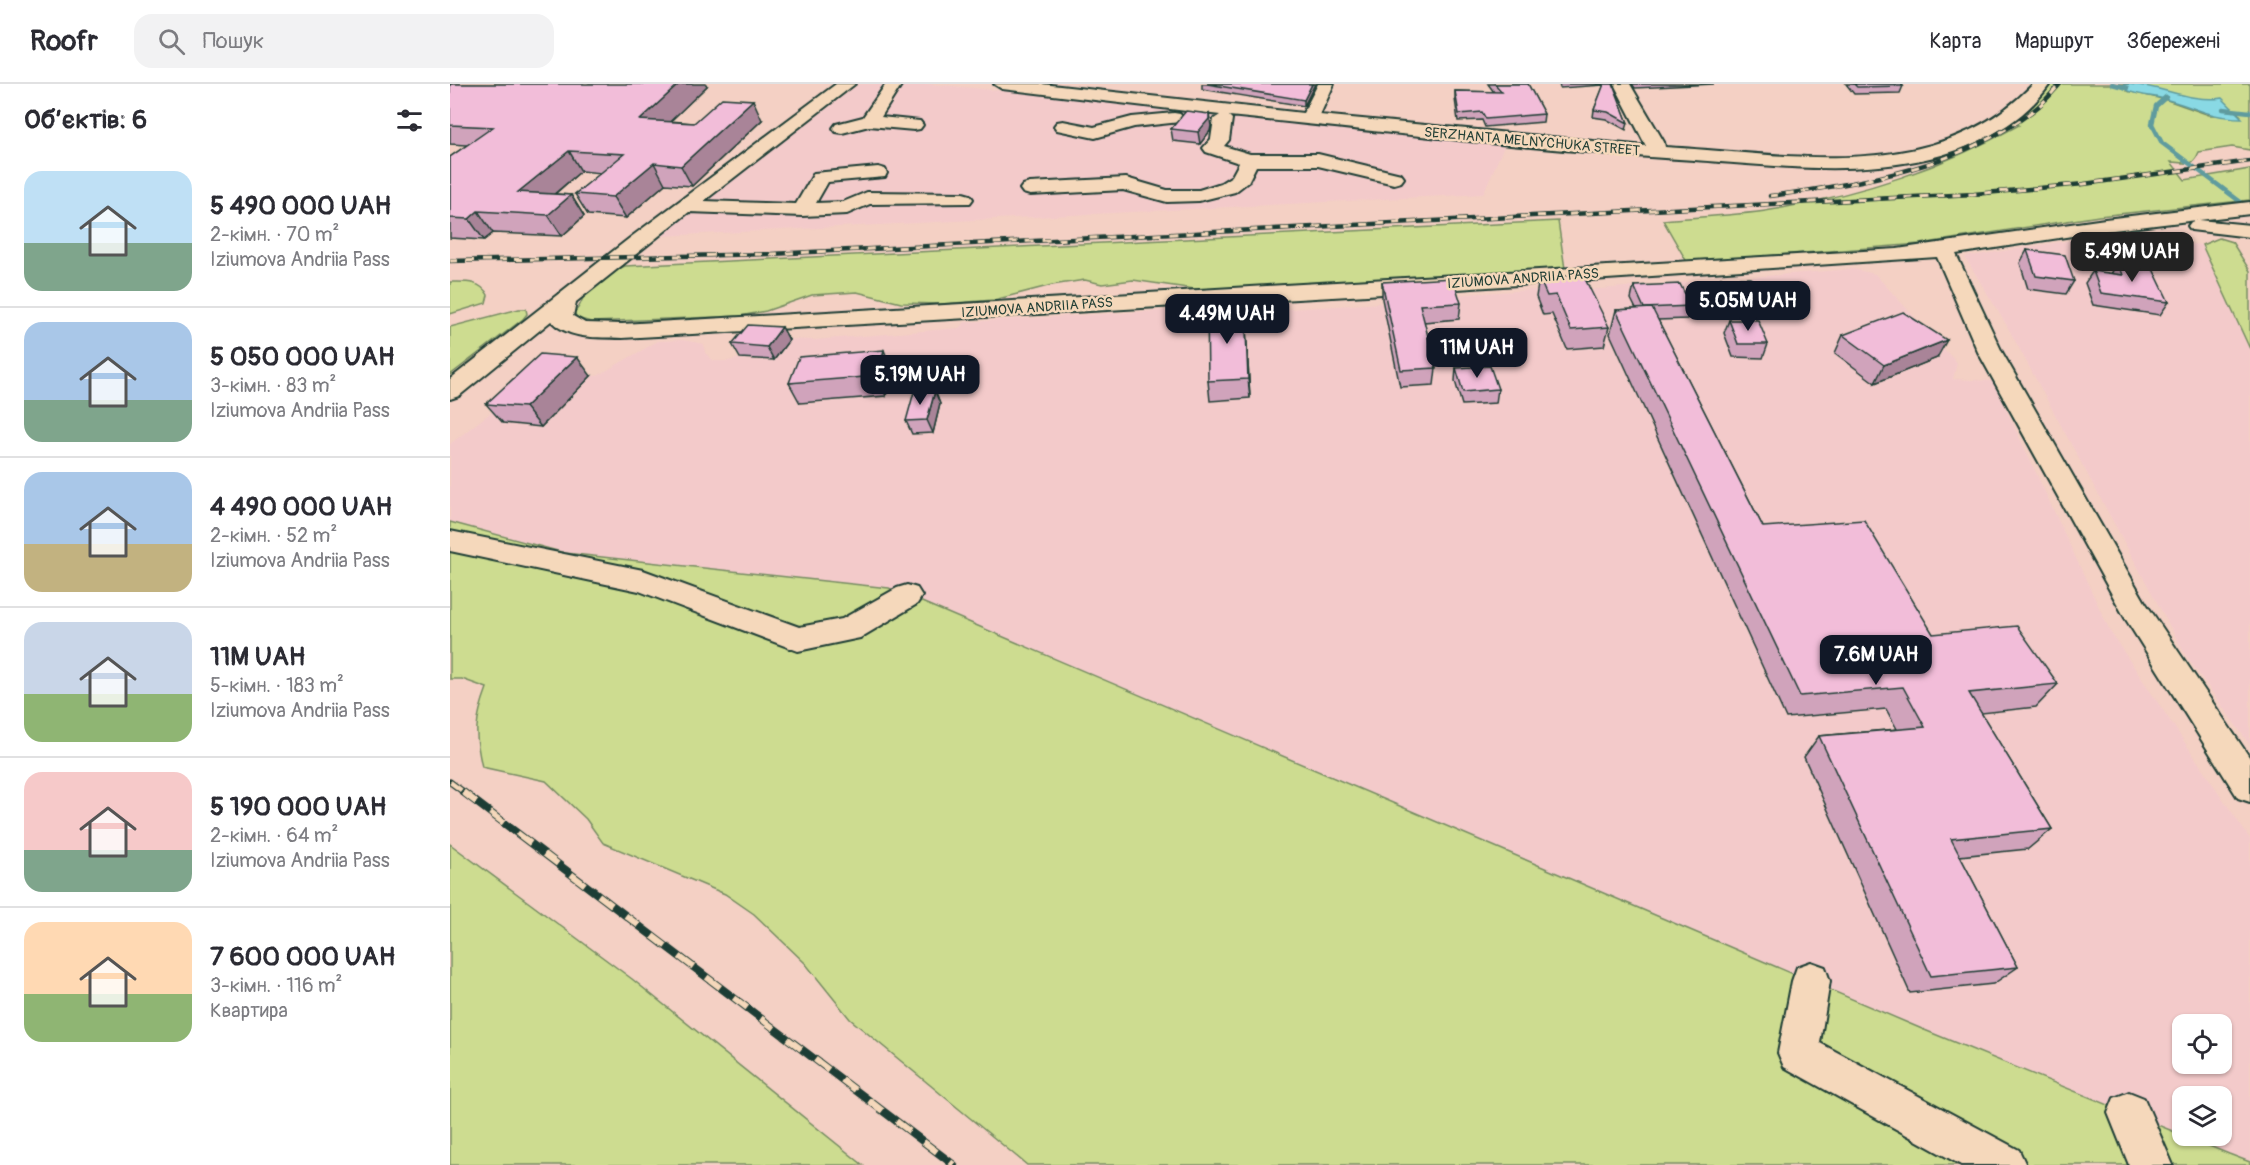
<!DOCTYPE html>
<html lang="uk">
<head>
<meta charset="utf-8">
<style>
	:root { --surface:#fff; --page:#f2f2f3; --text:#2b2b33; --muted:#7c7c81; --line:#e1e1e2; --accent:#111827 }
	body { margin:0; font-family:Pangolin,sans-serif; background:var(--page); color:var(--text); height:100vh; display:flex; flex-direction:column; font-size:22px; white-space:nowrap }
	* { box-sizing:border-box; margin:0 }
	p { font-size:20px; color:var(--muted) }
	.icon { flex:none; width:33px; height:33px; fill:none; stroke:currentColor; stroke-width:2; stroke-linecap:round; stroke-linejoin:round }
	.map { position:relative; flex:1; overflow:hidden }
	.details { display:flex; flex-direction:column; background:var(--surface); width:450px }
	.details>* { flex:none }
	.fabs { position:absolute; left:1722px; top:930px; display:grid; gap:12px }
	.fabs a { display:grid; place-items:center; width:60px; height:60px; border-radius:12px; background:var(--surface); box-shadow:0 2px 4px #0004; font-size:30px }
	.price { position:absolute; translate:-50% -51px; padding:0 14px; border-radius:12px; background:var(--accent); color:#fff; font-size:20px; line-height:39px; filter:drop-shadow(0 2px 3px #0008) }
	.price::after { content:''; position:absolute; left:50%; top:36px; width:18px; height:14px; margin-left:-9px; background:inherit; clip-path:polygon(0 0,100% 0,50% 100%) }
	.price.active { background:#222; color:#fff }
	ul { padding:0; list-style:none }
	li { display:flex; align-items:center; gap:18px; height:150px; padding:0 24px }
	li+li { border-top:2px solid var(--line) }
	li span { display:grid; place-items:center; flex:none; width:168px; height:120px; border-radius:18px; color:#555 }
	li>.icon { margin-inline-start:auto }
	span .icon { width:72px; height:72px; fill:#fffc; stroke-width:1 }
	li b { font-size:26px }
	h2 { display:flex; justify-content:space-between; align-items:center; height:72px; padding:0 24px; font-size:26px }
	header { display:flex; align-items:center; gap:36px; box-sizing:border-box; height:84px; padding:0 30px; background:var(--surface); border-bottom:2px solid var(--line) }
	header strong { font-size:28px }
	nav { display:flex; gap:33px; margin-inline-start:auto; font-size:21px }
	.search { width:420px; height:54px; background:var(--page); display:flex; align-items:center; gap:15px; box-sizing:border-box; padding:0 21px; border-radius:18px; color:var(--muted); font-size:22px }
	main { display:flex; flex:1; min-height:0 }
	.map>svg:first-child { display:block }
	.built { fill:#f3caca; fill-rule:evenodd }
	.green { fill:#cddc90; stroke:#768c62; stroke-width:1.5; fill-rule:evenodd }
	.water { fill:#89d9e4; stroke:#5f9b9e; stroke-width:1.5 }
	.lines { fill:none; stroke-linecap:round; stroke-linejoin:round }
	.stream { stroke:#5f9b9e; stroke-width:4.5 }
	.minor-casing { stroke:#1f3d34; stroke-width:4 }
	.minor { fill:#f5d8bb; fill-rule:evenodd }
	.rail-far2-casing { stroke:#1f3d34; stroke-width:4.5 }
	.rail-far1-casing { stroke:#1f3d34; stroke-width:7 }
	.rail-casing { stroke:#1f3d34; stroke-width:8 }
	.rail-far2 { stroke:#f5d8bb; stroke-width:3; stroke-dasharray:8; stroke-linecap:butt }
	.rail-far1 { stroke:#f5d8bb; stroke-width:4.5; stroke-dasharray:14; stroke-linecap:butt }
	.rail { stroke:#f5d8bb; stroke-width:6; stroke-dasharray:17; stroke-linecap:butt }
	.wall { fill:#d0a3bb; stroke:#1f3d34; stroke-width:1.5 }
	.shaded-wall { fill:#a98498; stroke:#1f3d34; stroke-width:1.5 }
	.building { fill:#f2bdd9; stroke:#1f3d34; stroke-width:1.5 }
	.labels { text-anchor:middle; stroke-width:5; stroke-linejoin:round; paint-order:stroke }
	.far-street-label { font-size:14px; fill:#1f3d34; stroke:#f5d8bb }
</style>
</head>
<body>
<header>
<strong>Roofr</strong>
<div class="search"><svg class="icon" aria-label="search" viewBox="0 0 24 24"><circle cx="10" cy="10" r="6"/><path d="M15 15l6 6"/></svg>Пошук</div>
<nav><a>Карта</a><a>Маршрут</a><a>Збережені</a></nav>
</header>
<main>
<section class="details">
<h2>Об’єктів: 6<svg class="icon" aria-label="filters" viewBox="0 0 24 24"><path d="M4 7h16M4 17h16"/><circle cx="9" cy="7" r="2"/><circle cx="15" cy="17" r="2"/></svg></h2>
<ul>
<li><span style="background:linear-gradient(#bfe0f5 60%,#7fa58c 0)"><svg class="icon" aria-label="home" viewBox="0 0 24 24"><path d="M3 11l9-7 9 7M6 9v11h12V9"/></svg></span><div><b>5 490 000 UAH</b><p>2-кімн. · 70 m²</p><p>Iziumova Andriia Pass</p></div></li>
<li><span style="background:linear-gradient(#a9c7e8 65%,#7fa58c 0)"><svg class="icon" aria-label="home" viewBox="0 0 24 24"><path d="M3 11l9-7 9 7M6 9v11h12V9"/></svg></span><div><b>5 050 000 UAH</b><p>3-кімн. · 83 m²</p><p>Iziumova Andriia Pass</p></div></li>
<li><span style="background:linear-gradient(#a9c7e8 60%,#c2b280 0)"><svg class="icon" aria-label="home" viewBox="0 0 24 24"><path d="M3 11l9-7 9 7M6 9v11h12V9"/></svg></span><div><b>4 490 000 UAH</b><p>2-кімн. · 52 m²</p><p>Iziumova Andriia Pass</p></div></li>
<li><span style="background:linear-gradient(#c9d6e8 60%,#8fb573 0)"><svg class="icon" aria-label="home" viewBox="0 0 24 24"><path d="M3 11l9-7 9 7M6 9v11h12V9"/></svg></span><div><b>11M UAH</b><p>5-кімн. · 183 m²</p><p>Iziumova Andriia Pass</p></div></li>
<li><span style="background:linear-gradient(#f6c9c9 65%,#7fa58c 0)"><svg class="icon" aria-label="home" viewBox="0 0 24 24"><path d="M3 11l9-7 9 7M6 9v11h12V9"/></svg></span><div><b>5 190 000 UAH</b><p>2-кімн. · 64 m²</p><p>Iziumova Andriia Pass</p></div></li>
<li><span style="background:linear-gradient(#ffd9b3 60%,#8fb573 0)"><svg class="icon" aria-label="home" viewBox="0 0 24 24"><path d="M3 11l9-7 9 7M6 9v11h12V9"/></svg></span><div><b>7 600 000 UAH</b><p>3-кімн. · 116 m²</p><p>Квартира</p></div></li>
</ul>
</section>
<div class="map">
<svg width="1800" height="1081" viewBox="0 0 1800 1081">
	<rect width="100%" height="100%" fill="#f4d0c4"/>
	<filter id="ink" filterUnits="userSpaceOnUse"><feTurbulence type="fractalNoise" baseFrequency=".0167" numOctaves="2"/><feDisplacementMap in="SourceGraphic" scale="12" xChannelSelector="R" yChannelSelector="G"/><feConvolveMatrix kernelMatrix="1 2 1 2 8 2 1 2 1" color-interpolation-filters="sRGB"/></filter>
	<g filter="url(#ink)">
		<g class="built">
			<path d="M409,0H480L619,13L776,33L1055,60L1033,110L211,152Z"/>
			<path d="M1648,152L1752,161L1800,265V661L1736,572L1557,242L1515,173Z"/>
			<path d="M1403,185L1425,190L1507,279L1503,295L1543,297L1661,549L1800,755V1078L1734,1052H1772V1012H1732V1051L1472,945L115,469L0,438V360L96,286L147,292L208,257L233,256L254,260L255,269L264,277H278L290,274L305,254L364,256L509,244L515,238L807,221L809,227L932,219L931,215L1135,203L1137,206ZM1732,940H1772V980H1732Z"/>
		</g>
		<g class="green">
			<path d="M1582,0H1800V66L1782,63L1749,68C1742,85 1736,78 1721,78L1735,96L1800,85V116L1649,132L1470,160L1237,178L1213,136C1250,132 1290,132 1327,125C1414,109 1492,84 1569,41L1551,30L1583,3ZM1673,1H1690L1728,12L1777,21L1790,31H1759L1717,16L1677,7Z"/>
			<path d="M1108,137L1115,185L751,206L683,196L652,200L635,196L602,201L544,216L491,220L451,219L407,208L362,211L316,227L290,232L141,238L127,234L124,228C132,223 130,216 136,209C145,198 162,187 175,182Z"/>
			<path d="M1769,154L1782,158L1800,187V265L1752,161Z"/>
			<path d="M0,198C15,198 30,196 38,211L36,219L0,230Z"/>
			<path d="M69,225H76L77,230L73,235L0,291V243Z"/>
			<path d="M0,438L115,469L439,504L1472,945L1779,1070L1800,1078V1081H577L400,935L355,879L304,830L275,810L153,759L136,735L96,697L32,683C24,649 25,636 37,604L12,595H0Z"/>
			<path d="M0,760L182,895L413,1081H0Z"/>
		</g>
		<path class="water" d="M1678,0C1711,1 1739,19 1772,14L1792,34C1758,34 1744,22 1714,15C1699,11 1681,11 1669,2Z"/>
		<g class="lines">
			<g class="stream">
				<path d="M1662,0L1677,4"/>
				<path d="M1716,13L1706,22L1702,40L1712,59L1800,125"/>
				<path d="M1773,25L1800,28"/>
			</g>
			<g class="minor-casing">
				<g id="minor">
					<path d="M386,0H405L254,117L346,120L364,89L428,83L435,85L437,89L435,93L378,98L366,119L393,118L417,108L513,109L520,111L523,115L520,119L420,120L397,130L352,132L239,128L126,218L123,232L135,239L172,240L1447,165L1655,135L1800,118V130L1749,136L1800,141V153L1741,146L1738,142L1741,138L1747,136L1655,147L1506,170L1552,268L1695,518L1800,674V718L1788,714L1675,534L1528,268L1487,173L917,211L172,254C147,253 120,256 101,237L9,312L0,315V295L181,153Z"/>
					<path d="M436,0H452L431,33L470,37L473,41L470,45L464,46L419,42L392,49L386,48L383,44L386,40L413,33Z"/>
					<path d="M544,0H592L853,29L868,0H884L870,31L1196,62L1164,0H1180L1214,58L1215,63C1340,70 1487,102 1583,0H1600C1570,43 1516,68 1466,77C1393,91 1317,81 1244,76C1089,66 934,48 779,32L782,35L779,56L774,62L800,70H868L951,90L954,94L951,98L944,100L868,82H806L798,98L785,108L749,117L717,118L673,106L580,111L573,109L570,105L573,101L580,99L676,94L717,106H749L771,99L782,92L789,79L756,68L753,64L761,55L764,35L770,31L552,5Z"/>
					<path d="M724,29L730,30L733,34L730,38L684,43L645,54L607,46L604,42L607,38L613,37L644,43L682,33Z"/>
					<path d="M0,447L193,486L349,543L392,535L447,504L457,501L467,504L472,512L467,520L410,554L348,567L189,507L0,467Z"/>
					<path d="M1361,878L1375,883L1380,897L1370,959L1569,1066L1576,1081H1511L1334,983L1328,969L1342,897L1347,883Z"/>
					<path d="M1679,1008L1694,1014L1723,1081H1679L1658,1029L1664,1014Z"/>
				</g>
			</g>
			<use href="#minor" class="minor"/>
			<g class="rail-far2-casing">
				<g id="rail-far2">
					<path d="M1320,112C1410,100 1510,83 1584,26C1594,19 1602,9 1610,0"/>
					<path d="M0,177L321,170L1524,110L1634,100L1800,77"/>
				</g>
			</g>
			<g class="rail-far1-casing">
				<path id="rail-far1" d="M0,698L15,709"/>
			</g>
			<g class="rail-casing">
				<path id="rail" d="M13,708L504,1081"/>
			</g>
			<use href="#rail-far2" class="rail-far2"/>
			<use href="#rail-far1" class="rail-far1"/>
			<use href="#rail" class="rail"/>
		</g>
		<g class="wall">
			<path d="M0,0L257,2L220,37L244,39L312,36L242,102L215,100L176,134L138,131L125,110L152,89L131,87L105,110L121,111L134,132L112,152L43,149L34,156L0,154V73L17,61L0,60Z"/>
			<path d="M752,0H865L854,22L752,5Z"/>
			<path d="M1038,0H1078L1094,30L1093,38L1035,43L1032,36L1008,37L1005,15V7L1044,8Z"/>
			<path d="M1109,0H1165L1164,3L1178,39L1176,46L1156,35L1143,33L1144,26L1154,1L1110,4Z"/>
			<path d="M1182,0H1264L1185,4Z"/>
			<path d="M1396,0H1451L1453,2L1450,9L1404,10Z"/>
			<path d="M761,42L760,47L750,60L723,57L721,45Z"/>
			<path d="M1577,166L1624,197L1616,210L1578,205L1570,179Z"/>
			<path d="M1668,178L1719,218L1710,231L1643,221L1635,199L1643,187L1661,190Z"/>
			<path d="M1089,194L1159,243L1154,262L1117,265L1102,230L1093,231L1086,213Z"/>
			<path d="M1271,194L1313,220L1308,233H1278L1267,207Z"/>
			<path d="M932,198L1011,219L1009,235L974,238L986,284L984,301L950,303L932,215Z"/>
			<path d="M1184,202L1241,222L1237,235L1208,236L1313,443L1483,550L1608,600L1586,623L1531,629L1602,745L1578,765L1510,772L1568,883L1543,900L1460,909L1354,673L1369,652L1447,645L1436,625L1336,634L1160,250L1166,226L1186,225L1181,215Z"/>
			<path d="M1279,236L1318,260L1313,274L1283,273L1274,249Z"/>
			<path d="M332,243L339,256L324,276L290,274L282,260Z"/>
			<path d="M796,244L800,314L760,317L758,297Z"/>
			<path d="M1393,251L1487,274L1425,299L1385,269Z"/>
			<path d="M1006,284L1048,305L1046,319L1012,321L1005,297Z"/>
			<path d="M442,286L436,312L350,319L339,299Z"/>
			<path d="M141,292L91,343L53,339L36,320Z"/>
			<path d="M485,307L490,320L483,349L462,350L456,337Z"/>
		</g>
		<g class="shaded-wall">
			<path d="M229,0H256L257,2L201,56L190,36Z"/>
			<path d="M862,0H865L854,22V16Z"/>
			<path d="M303,16L312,36L242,102L231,82Z"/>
			<path d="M759,30L761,42L760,47L750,60L748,48Z"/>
			<path d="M119,67L131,87L82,129L68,108Z"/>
			<path d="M204,79L215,100L176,134L163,113Z"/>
			<path d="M121,111L134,132L112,152L98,131Z"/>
			<path d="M28,127L43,149L34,156L19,135Z"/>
			<path d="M795,224L796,244L800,314L798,295Z"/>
			<path d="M332,243L339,256L324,276L317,263Z"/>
			<path d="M1497,256L1487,274L1425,299L1434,281Z"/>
			<path d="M434,266L442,286L436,312L427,292Z"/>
			<path d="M127,273L141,292L91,343L75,323Z"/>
			<path d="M485,307L490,320L483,349L477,336Z"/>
		</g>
		<g class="building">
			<path d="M0,0H229L190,36L244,39L272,14L303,16L231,82L204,79L163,113L125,110L174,70L119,67L68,108L121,111L98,131L28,127L19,135L0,134V73L43,43L0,41Z"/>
			<path d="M757,0H862L854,16Z"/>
			<path d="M1045,0H1078L1094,30L1036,35L1032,28L1009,30L1005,7L1052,8Z"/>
			<path d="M1154,0H1163L1178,39L1158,28L1144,26Z"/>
			<path d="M1404,0H1451L1453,2L1407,3Z"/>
			<path d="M736,27L759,30V35L748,48L721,45Z"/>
			<path d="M1577,166L1615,171L1624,197L1586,192Z"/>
			<path d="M1668,178L1702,183L1719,218L1651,209L1643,187L1673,191Z"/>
			<path d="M1133,191L1159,243L1121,246L1106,211L1097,212L1089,194Z"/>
			<path d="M1003,194L1011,219L970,221L986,284L951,286L932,198Z"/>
			<path d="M1271,194H1301L1313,220H1283Z"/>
			<path d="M1230,200L1241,222L1194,224L1184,202Z"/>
			<path d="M795,224L798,295L758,297L757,226Z"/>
			<path d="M1202,224L1313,443L1414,436L1483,550L1567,542L1608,600L1519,609L1602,745L1501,755L1568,883L1481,892L1369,652L1475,643L1453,603L1350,612L1166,226Z"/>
			<path d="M1453,228L1497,256L1434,281L1393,251Z"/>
			<path d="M1279,236H1308L1318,260H1288Z"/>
			<path d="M298,241L332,243L317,263L282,260Z"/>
			<path d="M434,266L427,292L339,299L349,273Z"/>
			<path d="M90,270L127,273L75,323L36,320Z"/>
			<path d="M1040,282L1048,305L1013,308L1006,284Z"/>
			<path d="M485,307L477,336L456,337L464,308Z"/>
		</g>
	</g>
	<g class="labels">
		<g class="far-street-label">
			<text transform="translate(1082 57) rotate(5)" y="5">SERZHANTA MELNYCHUKA STREET</text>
			<text transform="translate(1073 194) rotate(-4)" y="5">IZIUMOVA ANDRIIA PASS</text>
			<text transform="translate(587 223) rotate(-4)" y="5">IZIUMOVA ANDRIIA PASS</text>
		</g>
	</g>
</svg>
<div class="fabs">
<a><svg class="icon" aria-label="locate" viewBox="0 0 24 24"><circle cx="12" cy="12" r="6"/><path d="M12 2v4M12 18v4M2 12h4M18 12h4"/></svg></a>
<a><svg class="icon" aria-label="layers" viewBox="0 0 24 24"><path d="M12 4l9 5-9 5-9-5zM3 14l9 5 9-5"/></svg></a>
</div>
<b class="price active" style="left:1682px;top:199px">5.49M UAH</b>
<b class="price" style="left:1298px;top:248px">5.05M UAH</b>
<b class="price" style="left:777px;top:261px">4.49M UAH</b>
<b class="price" style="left:1027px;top:295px">11M UAH</b>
<b class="price" style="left:470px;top:322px">5.19M UAH</b>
<b class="price" style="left:1426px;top:602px">7.6M UAH</b>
</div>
</main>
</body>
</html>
